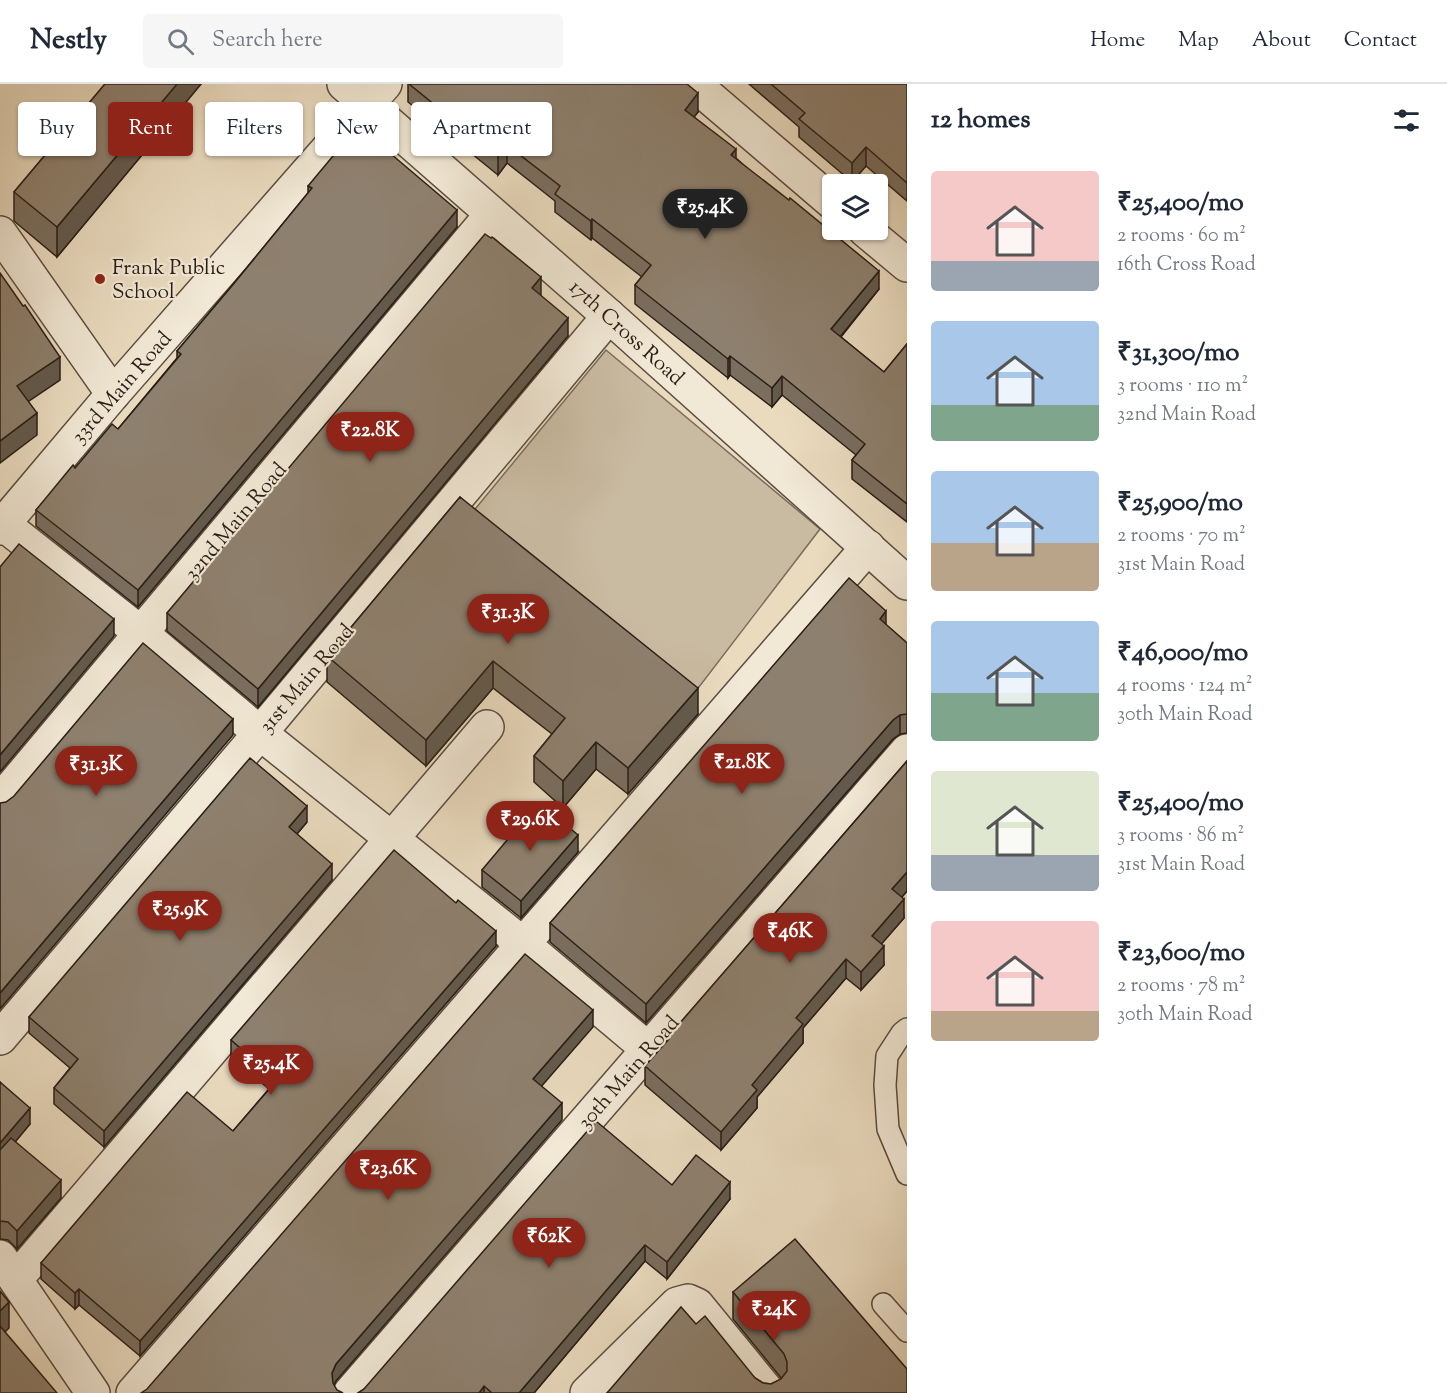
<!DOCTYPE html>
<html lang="en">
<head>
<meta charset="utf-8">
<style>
	:root { --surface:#fff; --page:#f6f6f7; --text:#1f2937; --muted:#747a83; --line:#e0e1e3; --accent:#8f2418 }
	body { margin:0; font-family:"Sorts Mill Goudy",serif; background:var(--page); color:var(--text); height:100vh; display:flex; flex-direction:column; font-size:22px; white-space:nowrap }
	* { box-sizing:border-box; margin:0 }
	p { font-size:20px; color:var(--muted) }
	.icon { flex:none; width:33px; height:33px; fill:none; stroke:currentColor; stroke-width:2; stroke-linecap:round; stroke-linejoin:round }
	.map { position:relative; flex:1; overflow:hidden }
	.side { display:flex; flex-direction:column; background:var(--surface); width:540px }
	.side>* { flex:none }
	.banner { position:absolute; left:18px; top:18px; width:570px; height:54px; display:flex; gap:12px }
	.controls { position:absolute; left:822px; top:90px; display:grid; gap:12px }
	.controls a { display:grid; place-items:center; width:66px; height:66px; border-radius:6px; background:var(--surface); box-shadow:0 2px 4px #0004; font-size:30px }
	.price { position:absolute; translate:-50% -51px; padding:0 14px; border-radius:21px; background:var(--accent); color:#fff; font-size:20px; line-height:39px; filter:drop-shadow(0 2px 3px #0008) }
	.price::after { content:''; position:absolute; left:50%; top:36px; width:18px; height:14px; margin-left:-9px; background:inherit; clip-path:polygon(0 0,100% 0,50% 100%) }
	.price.active { background:#222; color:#fff }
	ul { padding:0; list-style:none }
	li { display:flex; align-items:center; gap:18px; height:150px; padding:0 24px }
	li span { display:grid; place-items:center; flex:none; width:168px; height:120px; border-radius:6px; color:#555 }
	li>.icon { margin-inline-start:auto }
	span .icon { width:72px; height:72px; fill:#fffc; stroke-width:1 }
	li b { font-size:26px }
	h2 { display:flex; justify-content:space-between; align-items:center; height:72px; padding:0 24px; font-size:26px }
	.chip { padding:0 21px; border-radius:6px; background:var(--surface); box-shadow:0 2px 4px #0004; font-size:21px; line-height:54px }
	.chip.active { background:var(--accent); color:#fff }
	header { display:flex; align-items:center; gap:36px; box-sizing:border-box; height:84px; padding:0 30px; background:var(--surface); border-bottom:2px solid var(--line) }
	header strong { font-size:28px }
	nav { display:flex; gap:33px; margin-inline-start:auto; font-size:21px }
	.search { width:420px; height:54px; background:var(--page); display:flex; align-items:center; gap:15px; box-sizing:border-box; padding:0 21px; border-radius:6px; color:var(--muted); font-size:22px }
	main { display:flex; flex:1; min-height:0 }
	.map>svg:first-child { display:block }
	.green { fill:#c9bba2; stroke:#7a6c5c; stroke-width:1.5 }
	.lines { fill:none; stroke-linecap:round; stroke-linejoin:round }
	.service-casing { stroke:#5a4c40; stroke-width:24 }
	.minor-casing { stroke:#5a4c40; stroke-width:36 }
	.tertiary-casing { stroke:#5a4c40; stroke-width:36 }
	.service { stroke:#f1e8d5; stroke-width:21 }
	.minor { stroke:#f1e8d5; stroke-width:33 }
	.tertiary { stroke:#f1e8d5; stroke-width:33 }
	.wall { fill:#7a6e5f; stroke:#2a1d16; stroke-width:1.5 }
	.shaded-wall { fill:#635a4d; stroke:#2a1d16; stroke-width:1.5 }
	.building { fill:#8e806e; stroke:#2a1d16; stroke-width:1.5 }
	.poi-dot { fill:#8f2418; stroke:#f1e8d5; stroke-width:2 }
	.labels { text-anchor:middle; stroke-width:4.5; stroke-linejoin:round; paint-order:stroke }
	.poi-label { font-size:21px; fill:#2a1d16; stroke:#f1e8d5; text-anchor:start }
	.street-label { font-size:21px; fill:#2a1d16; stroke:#f1e8d5 }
</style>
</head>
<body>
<header>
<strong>Nestly</strong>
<div class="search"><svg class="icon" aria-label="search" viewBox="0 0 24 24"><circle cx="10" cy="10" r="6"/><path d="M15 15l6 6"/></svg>Search here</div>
<nav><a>Home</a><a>Map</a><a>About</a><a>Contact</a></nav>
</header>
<main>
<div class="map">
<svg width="907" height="1309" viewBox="0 0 907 1309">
	<rect width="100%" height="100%" fill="#eadbbf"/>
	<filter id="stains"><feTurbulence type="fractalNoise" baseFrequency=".00333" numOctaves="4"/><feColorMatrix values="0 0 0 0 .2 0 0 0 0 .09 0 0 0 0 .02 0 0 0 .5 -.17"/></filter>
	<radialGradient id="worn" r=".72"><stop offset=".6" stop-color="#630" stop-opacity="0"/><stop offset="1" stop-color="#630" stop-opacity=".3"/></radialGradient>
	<path class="green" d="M606,266L820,445L686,620L462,441Z"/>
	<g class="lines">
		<g class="service-casing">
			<g id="service">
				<path d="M907,945L902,949L887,972L885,1001L888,1045L907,1090"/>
				<path d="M883,1220L907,1247"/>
			</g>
		</g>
		<g class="minor-casing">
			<g id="minor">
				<path d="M344,0L609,232L907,499"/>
				<path d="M694,0L832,118"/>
				<path d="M865,146L907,181"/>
				<path d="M0,149L113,310"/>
				<path d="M0,436L3,440L141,549L260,649L523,860L648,965"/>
				<path d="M0,717L492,130"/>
				<path d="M0,954L260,649L609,232"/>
				<path d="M16,1195L487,643"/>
				<path d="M133,1309L868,463"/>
				<path d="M350,1309L907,667"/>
				<path d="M587,1309L677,1220L688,1217L697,1221L769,1309"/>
			</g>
		</g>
		<g class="tertiary-casing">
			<g id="tertiary">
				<path d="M0,444L113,310L385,0"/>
				<path d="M0,1173L93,1309"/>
			</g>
		</g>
		<use href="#service" class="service"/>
		<use href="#minor" class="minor"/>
		<use href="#tertiary" class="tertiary"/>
	</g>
	<g class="wall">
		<path d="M105,0H201L57,173L14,137V108Z"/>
		<path d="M408,0H687L698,28L694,33L736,74L879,205L841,253L884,288L907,260V438L852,395V376L856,371L782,311L772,323L730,291L728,294L635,220V201L642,193L592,154L591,156L555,128V117L507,79L498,91L408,18Z"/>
		<path d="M749,0H907V117L866,82L852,98L799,53V43Z"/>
		<path d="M308,102L457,143L138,523L36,442V426L75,384L118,345L177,274V267L231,203L308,109Z"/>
		<path d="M540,211L568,252L258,623L167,547V529Z"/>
		<path d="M460,413L698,630L628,710L596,685L563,724L534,698V672L552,650L493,604L426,682L327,598V572Z"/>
		<path d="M886,541L907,559V649L900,650L893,655L646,939L550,858V839Z"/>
		<path d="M907,677V807L902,813L904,834L881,860L884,881L861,906L846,894L803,944V959L757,1013V1024L721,1066L645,1001V982L667,957V954Z"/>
		<path d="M307,738L297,750L332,796L104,1063L54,1020V1004L70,984L29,949V933Z"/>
		<path d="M578,768L521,834L482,803V786Z"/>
		<path d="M496,862L140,1272L79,1221L75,1225L41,1195V1179L233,1047L269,1005L231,972V956Z"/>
		<path d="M0,998L30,1040L15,1058L61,1114L17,1165L8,1156L0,1155Z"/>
		<path d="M672,1101L730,1115L667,1195L645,1177L534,1309H358Z"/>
		<path d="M733,1208L907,1309H607L696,1240L755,1294L763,1299L771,1300L782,1295L733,1235Z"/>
	</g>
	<g class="shaded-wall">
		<path d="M177,0H201L57,173V143Z"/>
		<path d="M698,9V28L685,44V26Z"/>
		<path d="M507,61V79L498,91V72Z"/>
		<path d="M866,63V82L852,98V79Z"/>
		<path d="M736,65V84L731,71Z"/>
		<path d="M457,126V143L138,523V506Z"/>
		<path d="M592,135V154L591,156V137Z"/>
		<path d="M879,187V205L831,264V245Z"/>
		<path d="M541,193V211L532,222V204Z"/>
		<path d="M568,234V252L258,623V605Z"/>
		<path d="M730,272V291L728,294V275Z"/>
		<path d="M60,273V296L17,325V302Z"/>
		<path d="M782,292V311L772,323V304Z"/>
		<path d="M37,329V351L0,379V357Z"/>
		<path d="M886,527V546L880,535Z"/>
		<path d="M114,535V552L0,688V671Z"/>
		<path d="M493,577V604L426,682V656Z"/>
		<path d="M698,604V630L628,710V684Z"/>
		<path d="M900,631V650L893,655L646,939V920L893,636Z"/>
		<path d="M233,635V651L0,925V909Z"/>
		<path d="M596,658V685L563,724V697Z"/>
		<path d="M307,722V738L289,759V743Z"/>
		<path d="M578,751V768L521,834V817Z"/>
		<path d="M332,780V796L104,1063V1047Z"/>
		<path d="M907,788V807L892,824V805Z"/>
		<path d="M904,815V834L872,871V852Z"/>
		<path d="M496,847V862L140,1272V1257Z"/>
		<path d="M884,862V881L861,906V888Z"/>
		<path d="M846,875V894L803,944V959L757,1013V1024L721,1066V1048L752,1001L796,934Z"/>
		<path d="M593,926V943L533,1012V995Z"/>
		<path d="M562,1019V1036L336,1297L332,1306V1289L336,1280Z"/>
		<path d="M30,1024V1040L0,1076V1059Z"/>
		<path d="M61,1096V1114L17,1165V1147Z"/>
		<path d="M730,1098V1115L667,1195V1178Z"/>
		<path d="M645,1161V1177L534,1309H519Z"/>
		<path d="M79,1205V1221L75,1225V1209Z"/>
		<path d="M9,1218V1244L0,1253V1227Z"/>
		<path d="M484,1302V1309H479Z"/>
	</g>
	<g class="building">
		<path d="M105,0H177L57,143L14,108Z"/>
		<path d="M409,0H687L698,9L685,26L736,65L731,71L789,116L790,114L879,187L831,245L884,288L907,260V420L852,376L865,360L782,292L772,304L730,272L728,275L635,201L651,181L592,135L591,137L555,110L560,102L507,61L498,72Z"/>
		<path d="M771,0H907V99L866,63L852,79L799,35L805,29Z"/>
		<path d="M358,42L457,126L138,506L36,426L73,381L75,384L112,340L118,345L181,270L177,267L231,203L312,104L308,102Z"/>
		<path d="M485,150L491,154L492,153L541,193L532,204L568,234L258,605L167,529Z"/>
		<path d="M0,189L23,222L25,221L60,273L17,302L37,329L0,357Z"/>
		<path d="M460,413L698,604L628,684L596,658L563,697L534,672L565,634L493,577L426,656L327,572Z"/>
		<path d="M19,460L114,535L0,671V483Z"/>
		<path d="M849,494L886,527L880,535L907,559V630L900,631L893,636L646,920L550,839Z"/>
		<path d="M143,559L233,635L0,909V719L6,718L14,712Z"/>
		<path d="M250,674L307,722L289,743L332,780L104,1047L54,1004L78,975L29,933Z"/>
		<path d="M907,677V788L892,805L904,815L872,852L884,862L861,888L846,875L796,934L803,940L752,1001L757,1006L721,1048L645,982L669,955L667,954Z"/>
		<path d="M539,718L578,751L521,817L482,786Z"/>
		<path d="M394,766L456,819L458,816L496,847L140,1257L79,1205L75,1209L41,1179L187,1008L233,1047L277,996L231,956Z"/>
		<path d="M525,870L593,926L533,995L562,1019L336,1280L332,1289L333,1299L337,1306L343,1309H141L147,1305Z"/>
		<path d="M0,998L30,1024L0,1059Z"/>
		<path d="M596,1037L672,1101L696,1071L730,1098L667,1178L645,1161L519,1309H492L484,1302L479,1309H358L364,1305Z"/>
		<path d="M11,1054L61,1096L17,1147L8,1138L0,1137V1066Z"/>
		<path d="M795,1155L907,1285V1309H607L681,1223L696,1240L705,1232L755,1294L763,1299L771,1300L781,1295L787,1287V1278L784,1270L733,1208Z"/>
		<path d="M0,1207L9,1218L0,1227Z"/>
		<path d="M0,1242L57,1309H0Z"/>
	</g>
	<circle class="poi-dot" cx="100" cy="195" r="6"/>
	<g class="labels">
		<g class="poi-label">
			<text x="112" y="190">Frank Public<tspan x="112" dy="24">School</tspan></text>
		</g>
		<g class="street-label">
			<text transform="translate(627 248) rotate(42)" y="7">17th Cross Road</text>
			<text transform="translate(121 303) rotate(-49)" y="7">33rd Main Road</text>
			<text transform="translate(235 437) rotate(-50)" y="7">32nd Main Road</text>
			<text transform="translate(306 594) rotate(-50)" y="7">31st Main Road</text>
			<text transform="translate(628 988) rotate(-49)" y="7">30th Main Road</text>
		</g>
	</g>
	<rect width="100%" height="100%" filter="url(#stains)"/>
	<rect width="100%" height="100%" fill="url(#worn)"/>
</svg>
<div class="controls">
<a><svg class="icon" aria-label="layers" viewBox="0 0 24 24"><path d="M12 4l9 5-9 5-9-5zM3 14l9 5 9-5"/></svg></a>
</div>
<b class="price active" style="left:705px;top:156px">₹25.4K</b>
<b class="price" style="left:370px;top:379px">₹22.8K</b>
<b class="price" style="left:508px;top:561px">₹31.3K</b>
<b class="price" style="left:742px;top:711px">₹21.8K</b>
<b class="price" style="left:96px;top:713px">₹31.3K</b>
<b class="price" style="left:530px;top:768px">₹29.6K</b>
<b class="price" style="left:180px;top:858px">₹25.9K</b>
<b class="price" style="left:790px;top:880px">₹46K</b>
<b class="price" style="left:271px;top:1012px">₹25.4K</b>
<b class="price" style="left:388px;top:1117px">₹23.6K</b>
<b class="price" style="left:549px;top:1185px">₹62K</b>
<b class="price" style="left:774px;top:1258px">₹24K</b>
<div class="banner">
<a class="chip">Buy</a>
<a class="chip active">Rent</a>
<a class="chip">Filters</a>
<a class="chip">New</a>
<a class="chip">Apartment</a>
</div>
</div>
<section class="side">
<h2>12 homes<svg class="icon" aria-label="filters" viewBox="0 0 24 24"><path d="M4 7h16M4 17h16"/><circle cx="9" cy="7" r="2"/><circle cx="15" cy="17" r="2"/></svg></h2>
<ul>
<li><span style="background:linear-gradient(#f6c9c9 75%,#9aa5b1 0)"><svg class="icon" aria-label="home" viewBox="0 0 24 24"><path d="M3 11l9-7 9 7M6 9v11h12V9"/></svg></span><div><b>₹25,400/mo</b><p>2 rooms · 60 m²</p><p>16th Cross Road</p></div></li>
<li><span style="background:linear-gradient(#a9c7e8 70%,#7fa58c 0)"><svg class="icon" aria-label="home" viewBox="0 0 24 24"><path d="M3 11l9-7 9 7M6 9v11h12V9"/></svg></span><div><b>₹31,300/mo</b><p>3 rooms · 110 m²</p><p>32nd Main Road</p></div></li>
<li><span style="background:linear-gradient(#a9c7e8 60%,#b9a48a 0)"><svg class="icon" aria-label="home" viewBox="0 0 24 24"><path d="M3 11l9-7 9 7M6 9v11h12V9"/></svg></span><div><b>₹25,900/mo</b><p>2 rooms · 70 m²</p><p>31st Main Road</p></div></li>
<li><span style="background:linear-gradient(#a9c7e8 60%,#7fa58c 0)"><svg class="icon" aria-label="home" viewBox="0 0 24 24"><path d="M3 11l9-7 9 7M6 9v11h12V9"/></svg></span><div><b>₹46,000/mo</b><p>4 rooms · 124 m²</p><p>30th Main Road</p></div></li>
<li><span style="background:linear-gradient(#dfe7d0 70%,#9aa5b1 0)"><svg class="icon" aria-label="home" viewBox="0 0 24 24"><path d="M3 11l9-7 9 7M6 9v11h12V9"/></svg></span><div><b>₹25,400/mo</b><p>3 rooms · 86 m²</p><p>31st Main Road</p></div></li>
<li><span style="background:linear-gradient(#f6c9c9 75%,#b9a48a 0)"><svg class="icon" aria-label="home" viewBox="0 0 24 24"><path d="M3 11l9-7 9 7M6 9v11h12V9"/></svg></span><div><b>₹23,600/mo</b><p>2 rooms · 78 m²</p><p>30th Main Road</p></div></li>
</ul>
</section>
</main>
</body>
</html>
